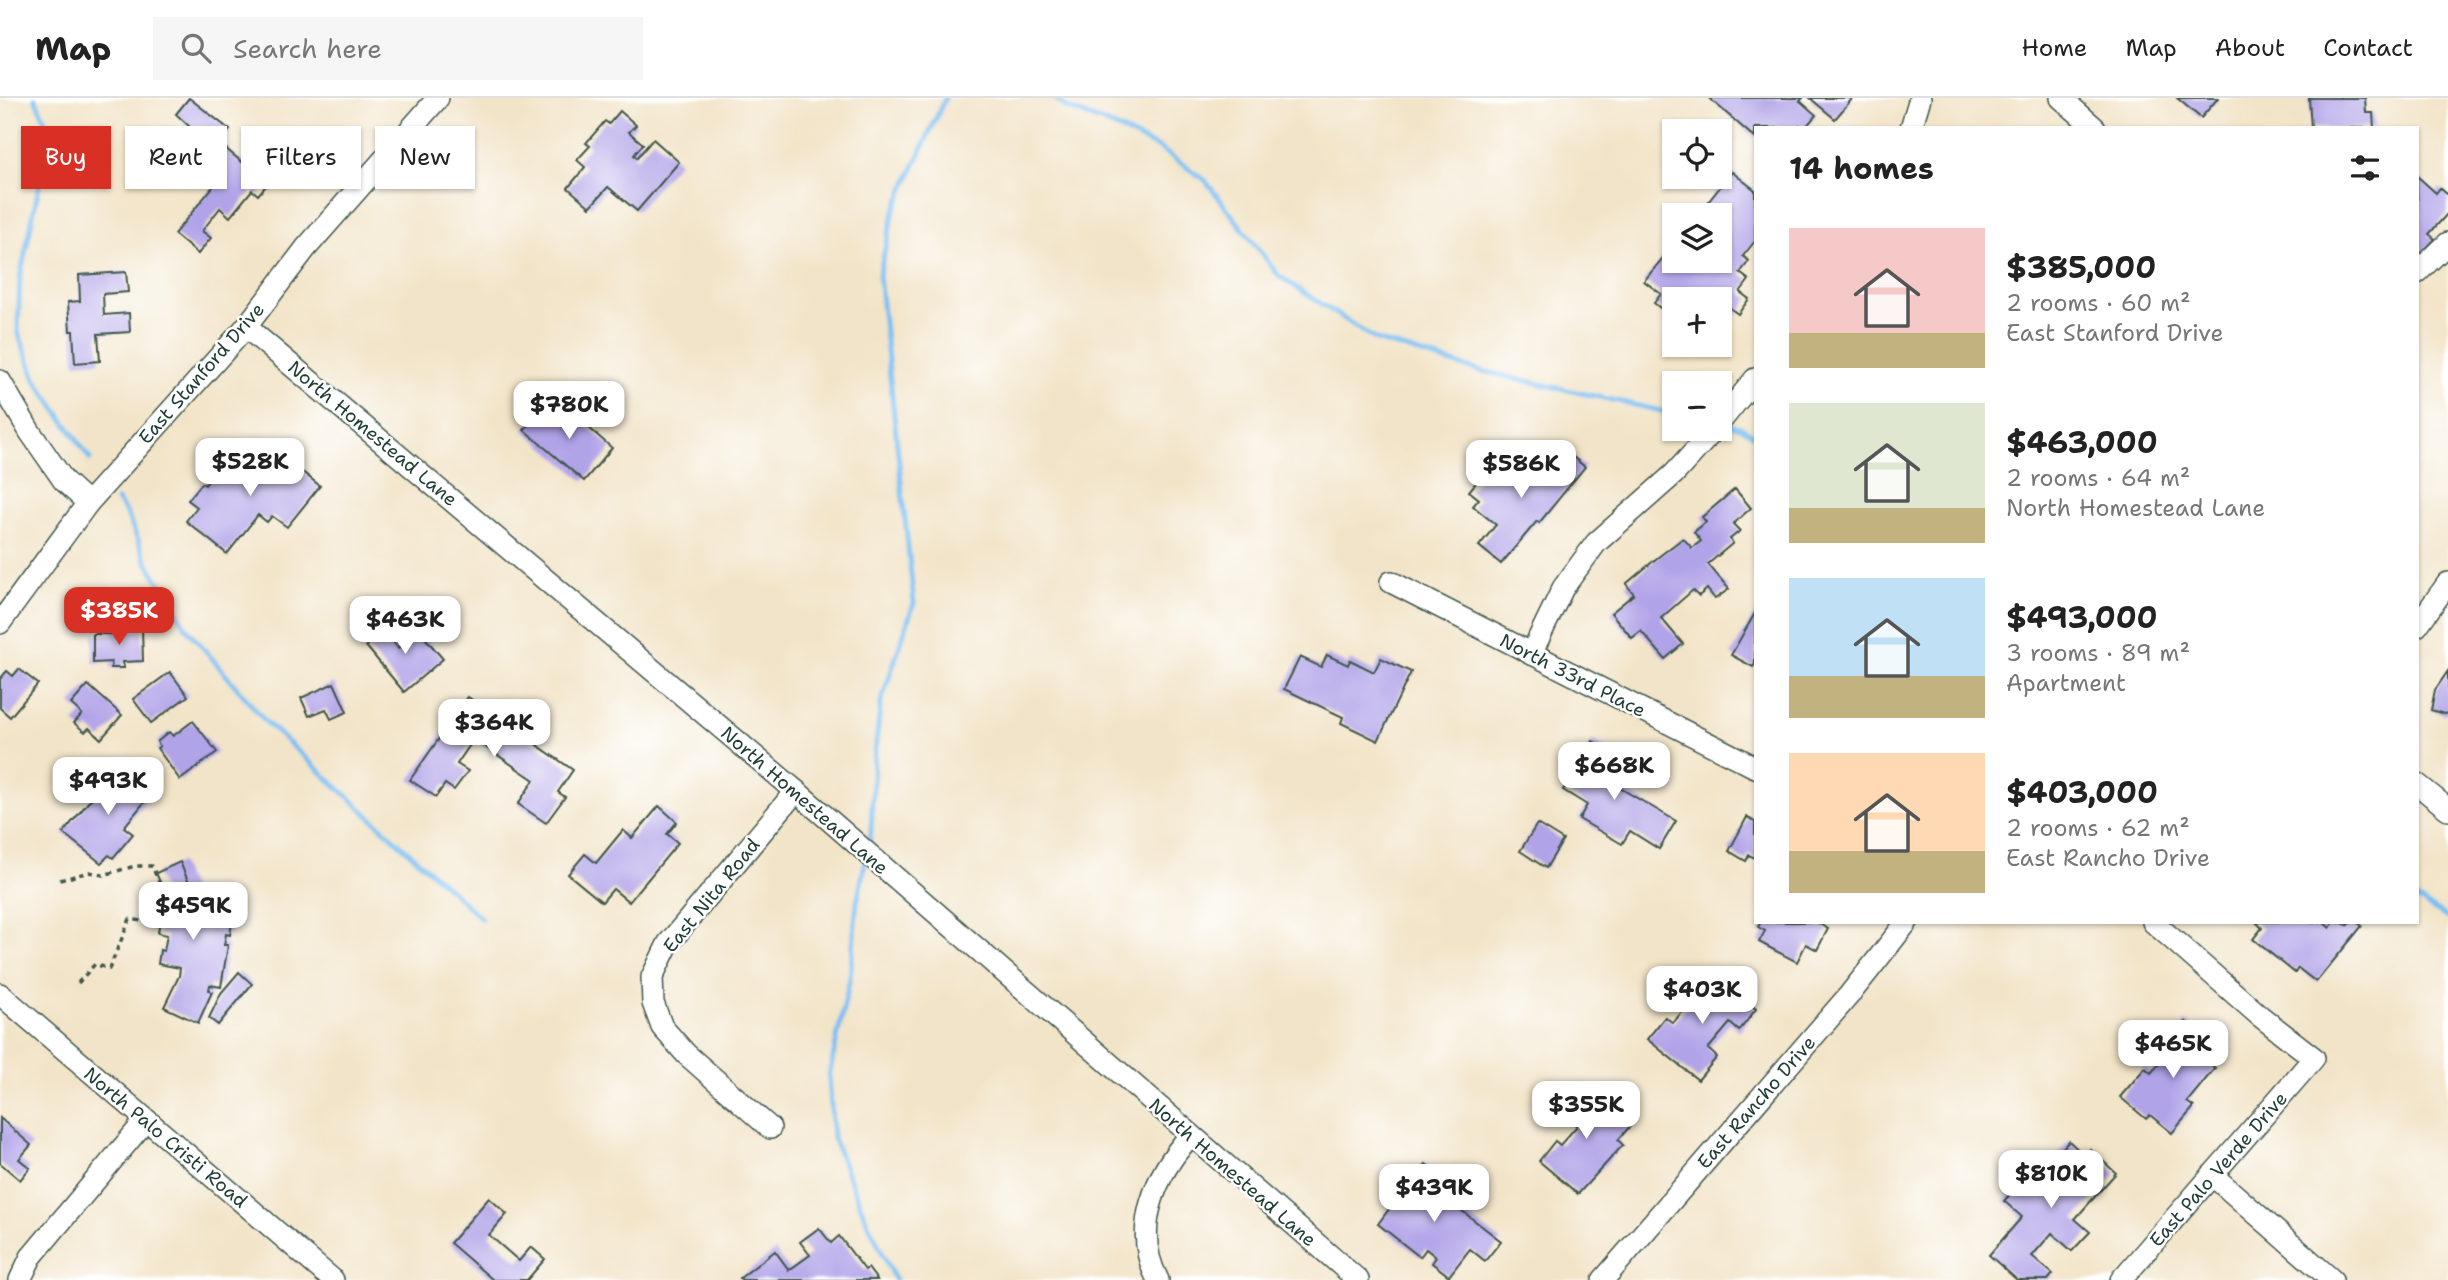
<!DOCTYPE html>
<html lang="en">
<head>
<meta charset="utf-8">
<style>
	:root { --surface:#fff; --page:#f6f6f6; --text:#222; --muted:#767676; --line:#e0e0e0; --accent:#d93025 }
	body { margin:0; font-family:"Shantell Sans",sans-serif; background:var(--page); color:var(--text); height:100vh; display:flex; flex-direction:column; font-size:26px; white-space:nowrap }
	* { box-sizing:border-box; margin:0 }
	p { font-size:23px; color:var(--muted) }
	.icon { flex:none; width:38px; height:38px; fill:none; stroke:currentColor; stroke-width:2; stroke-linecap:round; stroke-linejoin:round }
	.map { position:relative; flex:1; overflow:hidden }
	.sheet { position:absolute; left:1754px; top:28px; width:665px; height:798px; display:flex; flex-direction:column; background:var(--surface); border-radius:0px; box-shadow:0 2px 5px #0004 }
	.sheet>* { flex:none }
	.top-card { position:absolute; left:21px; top:28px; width:665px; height:63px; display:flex; gap:14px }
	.fabs { position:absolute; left:1662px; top:21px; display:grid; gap:14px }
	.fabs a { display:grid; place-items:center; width:70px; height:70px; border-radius:0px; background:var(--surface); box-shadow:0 2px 5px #0004; font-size:35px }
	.price { position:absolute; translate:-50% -60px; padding:0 16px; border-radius:14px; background:#fff; color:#222; font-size:23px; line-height:46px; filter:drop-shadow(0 2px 4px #0008) }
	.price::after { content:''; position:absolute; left:50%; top:42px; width:21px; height:16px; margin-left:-10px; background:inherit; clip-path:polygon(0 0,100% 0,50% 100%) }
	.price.selected { background:var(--accent); color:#fff }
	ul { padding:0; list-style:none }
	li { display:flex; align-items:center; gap:21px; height:175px; padding:0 35px }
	li span { display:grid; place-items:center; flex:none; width:196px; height:140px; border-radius:0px; color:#555 }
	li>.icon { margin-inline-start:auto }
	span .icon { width:84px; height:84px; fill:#fffc; stroke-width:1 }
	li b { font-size:30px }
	h2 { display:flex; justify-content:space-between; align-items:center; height:84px; padding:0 35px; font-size:30px }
	.chip { padding:0 24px; border-radius:0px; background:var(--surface); box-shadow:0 2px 5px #0004; font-size:24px; line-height:63px }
	.chip.selected { background:var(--accent); color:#fff }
	header { display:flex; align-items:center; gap:42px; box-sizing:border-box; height:98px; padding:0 35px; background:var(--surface); border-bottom:2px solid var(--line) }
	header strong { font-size:33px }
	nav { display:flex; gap:38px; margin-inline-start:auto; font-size:24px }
	.search { width:490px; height:63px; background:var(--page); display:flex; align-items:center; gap:18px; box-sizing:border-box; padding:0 24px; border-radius:0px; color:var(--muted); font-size:26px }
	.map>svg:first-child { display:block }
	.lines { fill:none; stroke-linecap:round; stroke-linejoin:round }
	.stream { stroke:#7cbff2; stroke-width:5 }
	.building { fill:#b1a3e8 }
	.minor-casing { stroke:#3f564a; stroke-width:24 }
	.path { stroke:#3f564a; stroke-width:3.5; stroke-dasharray:5 5; stroke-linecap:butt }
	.minor { stroke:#fff; stroke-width:21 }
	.labels { text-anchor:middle; stroke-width:5; stroke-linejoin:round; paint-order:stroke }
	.street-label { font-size:19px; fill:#1f3d34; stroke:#fff }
</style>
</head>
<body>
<header>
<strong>Map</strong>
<div class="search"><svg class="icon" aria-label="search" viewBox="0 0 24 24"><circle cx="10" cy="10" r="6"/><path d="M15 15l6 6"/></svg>Search here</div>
<nav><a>Home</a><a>Map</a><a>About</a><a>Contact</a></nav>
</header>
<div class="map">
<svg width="2448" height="1182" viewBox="0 0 2448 1182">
	<rect width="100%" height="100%" fill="#fff"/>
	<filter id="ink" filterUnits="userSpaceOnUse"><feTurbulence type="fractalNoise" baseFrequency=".0143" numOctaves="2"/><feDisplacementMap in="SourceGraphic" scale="14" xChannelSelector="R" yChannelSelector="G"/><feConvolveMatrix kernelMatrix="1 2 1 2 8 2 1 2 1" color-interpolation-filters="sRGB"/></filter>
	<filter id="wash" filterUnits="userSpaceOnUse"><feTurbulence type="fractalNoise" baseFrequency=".00686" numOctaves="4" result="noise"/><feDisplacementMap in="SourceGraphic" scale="28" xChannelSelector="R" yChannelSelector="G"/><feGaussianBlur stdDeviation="1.57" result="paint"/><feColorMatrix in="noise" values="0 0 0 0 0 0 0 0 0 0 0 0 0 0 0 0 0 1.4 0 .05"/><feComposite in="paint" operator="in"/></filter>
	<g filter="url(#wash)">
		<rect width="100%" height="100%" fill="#f2e4c8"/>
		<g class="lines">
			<g class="stream">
				<path d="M35,0L45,22L42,74L20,180L18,234L36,282L90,361"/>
				<path d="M1054,0L1067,10L1113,28L1159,50L1205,82L1279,178L1376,242L1469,270L1675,316"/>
				<path d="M1726,326L1740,329L1755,338"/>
				<path d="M117,402L127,416L147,464L187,531L266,624L481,820"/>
				<path d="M868,748L871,733L874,661L881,604L914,505L879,177L894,113L945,0"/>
				<path d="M866,761L857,804L850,880L829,978L833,1040L866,1121L895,1182"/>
				<path d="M2417,801L2448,820"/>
			</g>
		</g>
		<g id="blocks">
			<g class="building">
				<path d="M189,0L230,32L219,45L242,64L246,59L272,81L258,97L252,92L230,119L220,110L202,133L211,140L198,156L174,136L222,78L198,59L195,63L175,47L190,29L176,16Z"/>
				<path d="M1709,0H1803L1800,3L1816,17L1805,30L1800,27L1797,30H1755V40Z"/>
				<path d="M1810,0H1851L1852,1L1835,21Z"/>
				<path d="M2177,0H2218L2201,20Z"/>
				<path d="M2309,0H2365L2366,15H2373L2374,30H2311Z"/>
				<path d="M620,13L636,27L629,34L643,46L634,57L637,60L653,41L679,64L637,113L608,89L590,109L568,90L585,69L577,62L590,48L586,45L605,23L609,26Z"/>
				<path d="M1732,74L1755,92V143L1743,158L1749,163L1740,175L1749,182L1740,194L1749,201L1738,216L1726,207L1720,215V201H1675V222L1654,205L1661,196L1644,183L1675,145V163H1720V117H1698Z"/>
				<path d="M2417,78L2436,95L2440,90L2448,97V115L2429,136L2435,141L2418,159Z"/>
				<path d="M126,174L128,194L103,196L104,217L129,215L130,234L98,236L100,263L75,265L73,233H70L68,204L80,203L79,177Z"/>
				<path d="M548,304L568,322L573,316L612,350L584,383L524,332Z"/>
				<path d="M266,345L320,388L287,429L272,418L267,424L258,417L227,456L186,423L197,409L188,402L202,385L205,387L221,366L238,380Z"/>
				<path d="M1562,350L1585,369L1539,425L1537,423L1501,466L1479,448L1496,427L1473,408L1479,401L1469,393L1495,362L1517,381L1530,365L1541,375Z"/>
				<path d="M1735,391L1751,410L1733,426L1740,433L1730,441L1733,445L1708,466L1729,491L1715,501L1707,491L1699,498L1693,492L1661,520L1683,546L1665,561L1641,533L1632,540L1611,515L1634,496L1626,486L1657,460L1683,440L1692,450L1701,443L1694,434L1706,424L1702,419Z"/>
				<path d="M1755,515V566L1753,569L1731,557Z"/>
				<path d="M410,522L443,561L404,594L366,548L384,532L398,550L406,543L398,532Z"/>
				<path d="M142,530L143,563L123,564L124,570H111V564L93,565V536H112V531Z"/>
				<path d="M1327,557L1348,567L1350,562L1374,574L1381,560L1411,574L1378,643L1341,625L1343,619L1284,591L1300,559L1321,569Z"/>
				<path d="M19,571L38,586L10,619L0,610V581L7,573L13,578Z"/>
				<path d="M2448,573V615L2444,616L2431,612L2435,592Z"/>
				<path d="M170,574L188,598L151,625L133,601Z"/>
				<path d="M334,585L347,614L331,621L326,611L309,618L301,600Z"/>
				<path d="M88,587L122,617L101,641L89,630L85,634L74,625L82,616L71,606Z"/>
				<path d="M468,599L573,672L558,694L565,699L546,725L518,706L534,682L474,641L457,666L468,673L454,692L445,686L436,699L410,682Z"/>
				<path d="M193,623L217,654L180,682L157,650L160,648L157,644L169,634L173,638Z"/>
				<path d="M1593,643L1617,657L1603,680L1676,723L1659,751L1630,733L1622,746L1579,721L1587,707L1563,692Z"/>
				<path d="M117,669L151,696L124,729L133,736L113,760L109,757L101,765L63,735Z"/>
				<path d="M659,708L677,724L667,736L678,745L629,804L613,791L602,804L568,776L585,756L596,765L623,732L632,740Z"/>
				<path d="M1747,719L1755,724V760L1749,757L1746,763L1729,753Z"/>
				<path d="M1537,726L1563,742L1546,770L1520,753Z"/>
				<path d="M180,764L194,797L235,805L230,837L226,836L224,847H228L221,889L210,887L209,892L212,894L198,925L164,909L179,878L180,870L158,866L160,852L164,853L167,837L158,835L161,815L166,816L168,802L156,775Z"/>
				<path d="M1761,824H1816L1828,831L1817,852L1806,846L1797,864L1759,844L1765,833L1758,829Z"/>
				<path d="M2256,824H2323L2330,830L2334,824H2343L2347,827L2349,824H2357L2362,828L2316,884L2298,870L2295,875L2253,841L2262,830Z"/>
				<path d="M239,874L252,886L218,927L209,920L221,895Z"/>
				<path d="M1722,874L1742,890L1737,896L1756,911L1739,933L1730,925L1708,951L1717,959L1698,982L1647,941L1665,919L1673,925L1697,896L1701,900Z"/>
				<path d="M2186,924L2215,948L2204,960L2215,970L2187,1004L2194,1009L2172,1035L2150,1017L2146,1021L2120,999L2145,970L2151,975L2177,945L2172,941Z"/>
				<path d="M1584,987L1631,1027L1618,1042L1623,1047L1578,1096L1539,1063L1555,1043L1560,1047L1577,1028L1561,1013Z"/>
				<path d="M0,1020L31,1047L19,1061L30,1070L20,1082L0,1065Z"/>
				<path d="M2069,1043L2084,1057L2090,1051L2116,1075L2075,1121L2090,1134L2072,1153L2052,1135L2032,1158L2053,1176L2048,1182H2017L1989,1157L2022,1119L2004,1103L2026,1079L2032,1084Z"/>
				<path d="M1426,1066L1436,1074L1425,1087L1455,1111L1457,1109L1501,1143L1485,1163L1470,1151L1449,1178L1432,1165L1436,1159L1426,1151L1420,1159L1378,1126L1395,1103L1387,1097L1408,1072L1416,1079Z"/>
				<path d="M489,1100L507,1116L489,1137L519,1163L531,1149L545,1161L527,1182H493L450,1145Z"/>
				<path d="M819,1130L831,1145L839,1138L865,1172L868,1170L877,1182H742L740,1180L775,1153L789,1172L810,1157L800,1144Z"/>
			</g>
		</g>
	</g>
	<g filter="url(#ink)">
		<use href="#blocks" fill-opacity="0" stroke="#3f564a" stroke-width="2"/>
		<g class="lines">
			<g class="minor-casing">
				<g id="minor">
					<path d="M2061,0L2095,30"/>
					<path d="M1911,30L1920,0"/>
					<path d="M2417,175L2448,145"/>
					<path d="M246,229L796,693L1358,1182"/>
					<path d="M0,283L30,334L64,383L88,405"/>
					<path d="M1720,324L1755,281"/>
					<path d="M1391,484L1755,669"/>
					<path d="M0,525L88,405L246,229L306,150L438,0"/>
					<path d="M2417,528L2448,485"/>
					<path d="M1531,556L1563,490L1596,445L1674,376L1715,331"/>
					<path d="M2417,686L2448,711"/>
					<path d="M0,896L333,1182"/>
					<path d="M770,1030L686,956L662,929L653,905L652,879L668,846L796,693"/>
					<path d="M2212,1077L2332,1182"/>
					<path d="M20,1182L31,1159L146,1022"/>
					<path d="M1158,1182C1131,1132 1155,1076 1191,1037"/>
					<path d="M1603,1182L1850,896L1907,824"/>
					<path d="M2121,1182L2314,960L2260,918L2153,824"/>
				</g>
			</g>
			<g class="path">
				<path d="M60,782L89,774L103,777L135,768H152L164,796L157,825"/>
				<path d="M78,885L95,866L109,871L130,821L160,826"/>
			</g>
			<use href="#minor" class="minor"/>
		</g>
	</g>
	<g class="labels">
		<g class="street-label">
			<text transform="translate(201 275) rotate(-49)" y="7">East Stanford Drive</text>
			<text transform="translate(373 335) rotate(40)" y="7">North Homestead Lane</text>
			<text transform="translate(1573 577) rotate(27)" y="7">North 33rd Place</text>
			<text transform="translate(805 702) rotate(41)" y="7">North Homestead Lane</text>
			<text transform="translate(711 797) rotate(-51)" y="7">East Nita Road</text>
			<text transform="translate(1756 1004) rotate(-49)" y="7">East Rancho Drive</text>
			<text transform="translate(166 1039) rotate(40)" y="7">North Palo Cristi Road</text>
			<text transform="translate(2218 1071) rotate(-49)" y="7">East Palo Verde Drive</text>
			<text transform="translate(1233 1074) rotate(41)" y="7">North Homestead Lane</text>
		</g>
	</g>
</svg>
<div class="fabs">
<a><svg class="icon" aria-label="locate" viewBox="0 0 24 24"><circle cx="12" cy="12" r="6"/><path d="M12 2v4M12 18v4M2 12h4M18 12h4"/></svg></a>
<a><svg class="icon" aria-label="layers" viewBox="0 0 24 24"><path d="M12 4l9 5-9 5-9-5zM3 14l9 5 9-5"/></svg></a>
<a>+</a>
<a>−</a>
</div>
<b class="price" style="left:569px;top:343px">$780K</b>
<b class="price" style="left:250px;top:400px">$528K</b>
<b class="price" style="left:1521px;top:402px">$586K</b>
<b class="price selected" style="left:119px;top:549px">$385K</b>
<b class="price" style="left:405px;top:558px">$463K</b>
<b class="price" style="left:494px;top:661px">$364K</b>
<b class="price" style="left:1614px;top:704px">$668K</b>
<b class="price" style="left:108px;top:719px">$493K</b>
<b class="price" style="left:193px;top:844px">$459K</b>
<b class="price" style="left:1702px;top:928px">$403K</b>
<b class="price" style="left:2173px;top:982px">$465K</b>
<b class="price" style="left:1586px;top:1043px">$355K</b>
<b class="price" style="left:2051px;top:1112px">$810K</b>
<b class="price" style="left:1434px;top:1126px">$439K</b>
<div class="top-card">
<a class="chip selected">Buy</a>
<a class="chip">Rent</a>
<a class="chip">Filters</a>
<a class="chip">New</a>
</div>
<section class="sheet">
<h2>14 homes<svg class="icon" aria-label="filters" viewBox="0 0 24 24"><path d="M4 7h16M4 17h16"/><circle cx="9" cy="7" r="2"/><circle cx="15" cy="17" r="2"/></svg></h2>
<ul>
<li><span style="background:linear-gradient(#f6c9c9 75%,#c2b280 0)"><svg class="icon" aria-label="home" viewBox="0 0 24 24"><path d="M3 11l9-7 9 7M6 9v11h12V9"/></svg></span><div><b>$385,000</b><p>2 rooms · 60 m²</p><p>East Stanford Drive</p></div></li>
<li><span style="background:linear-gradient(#dfe7d0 75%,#c2b280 0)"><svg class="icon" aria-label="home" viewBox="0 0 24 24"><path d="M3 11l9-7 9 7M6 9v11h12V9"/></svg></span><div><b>$463,000</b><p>2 rooms · 64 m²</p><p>North Homestead Lane</p></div></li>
<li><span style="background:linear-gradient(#bfe0f5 70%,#c2b280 0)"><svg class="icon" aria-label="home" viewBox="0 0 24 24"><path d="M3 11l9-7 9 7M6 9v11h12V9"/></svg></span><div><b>$493,000</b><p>3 rooms · 89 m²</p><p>Apartment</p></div></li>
<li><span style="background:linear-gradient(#ffd9b3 70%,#c2b280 0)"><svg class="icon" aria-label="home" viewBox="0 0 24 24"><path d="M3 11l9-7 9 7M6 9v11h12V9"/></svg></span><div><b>$403,000</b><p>2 rooms · 62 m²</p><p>East Rancho Drive</p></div></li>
</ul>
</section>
</div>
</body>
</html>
